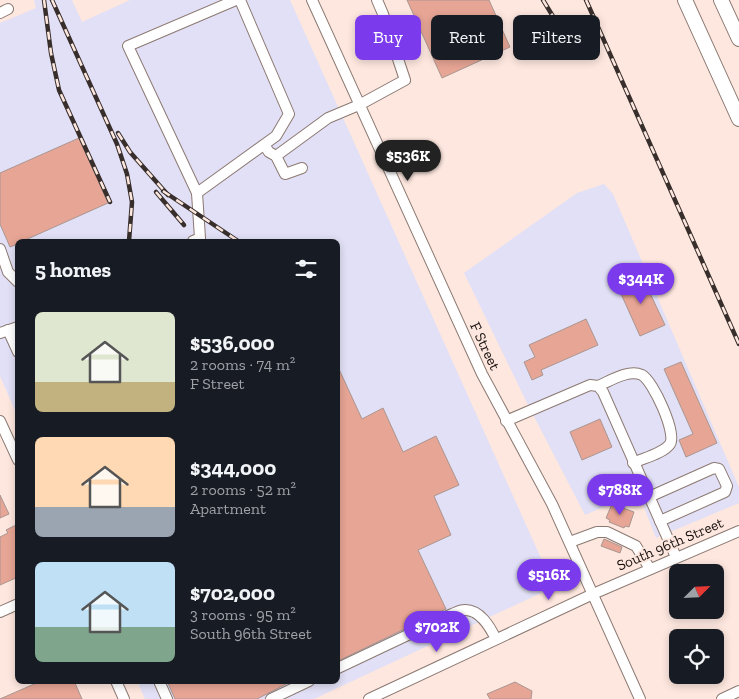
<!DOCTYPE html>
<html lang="en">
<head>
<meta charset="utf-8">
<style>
	:root { --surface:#171b24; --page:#20242c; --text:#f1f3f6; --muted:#9ea1a6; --accent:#7c3aed }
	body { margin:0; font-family:"Zilla Slab",serif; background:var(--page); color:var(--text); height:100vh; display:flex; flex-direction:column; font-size:19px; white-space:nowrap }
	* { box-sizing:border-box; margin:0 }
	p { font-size:16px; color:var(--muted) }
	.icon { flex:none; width:28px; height:28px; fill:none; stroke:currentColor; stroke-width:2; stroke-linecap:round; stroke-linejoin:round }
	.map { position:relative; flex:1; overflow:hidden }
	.side { position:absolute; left:15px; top:239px; width:325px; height:445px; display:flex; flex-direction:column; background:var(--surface); border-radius:8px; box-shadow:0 2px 8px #0003 }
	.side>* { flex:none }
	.guide { position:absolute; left:355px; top:15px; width:309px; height:45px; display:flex; gap:10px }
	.needle { width:32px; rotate:66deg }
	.fabs { position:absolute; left:669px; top:564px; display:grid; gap:10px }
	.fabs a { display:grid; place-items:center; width:55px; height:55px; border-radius:8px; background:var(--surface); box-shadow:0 2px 8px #0003; font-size:25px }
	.price { position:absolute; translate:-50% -42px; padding:0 11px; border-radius:18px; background:var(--accent); color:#fff; font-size:16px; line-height:32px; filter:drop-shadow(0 1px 2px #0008) }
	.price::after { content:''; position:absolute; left:50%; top:30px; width:15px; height:11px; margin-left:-8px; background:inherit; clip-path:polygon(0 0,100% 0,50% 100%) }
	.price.selected { background:#222; color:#fff }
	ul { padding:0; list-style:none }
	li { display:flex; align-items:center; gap:15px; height:125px; padding:0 20px }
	li span { display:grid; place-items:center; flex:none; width:140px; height:100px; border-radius:8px; color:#555 }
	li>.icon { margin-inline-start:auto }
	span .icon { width:60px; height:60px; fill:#fffc; stroke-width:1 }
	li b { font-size:21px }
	h2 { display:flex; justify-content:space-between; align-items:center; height:60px; padding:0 20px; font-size:21px }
	.chip { padding:0 18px; border-radius:8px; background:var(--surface); box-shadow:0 2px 8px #0003; font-size:18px; line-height:45px }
	.chip.selected { background:var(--accent); color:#fff }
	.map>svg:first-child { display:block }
	.industrial { fill:#e2e0f6 }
	.building { fill:#e7a595; stroke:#aa9691 }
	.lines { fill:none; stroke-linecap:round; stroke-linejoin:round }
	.minor-casing { stroke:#8c7972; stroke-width:12 }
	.highway-casing { stroke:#8c7972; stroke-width:16 }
	.minor { stroke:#fff; stroke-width:10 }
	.highway { stroke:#fff; stroke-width:14 }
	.rail-casing { stroke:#382f2c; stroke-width:4.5 }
	.rail { stroke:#fde7df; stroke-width:2.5; stroke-dasharray:8; stroke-linecap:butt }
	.labels { text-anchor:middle; stroke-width:4; stroke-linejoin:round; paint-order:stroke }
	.street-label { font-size:15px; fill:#18110f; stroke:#fde7df }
</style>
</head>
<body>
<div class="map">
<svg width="739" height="699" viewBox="0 0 739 699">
	<rect width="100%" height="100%" fill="#fde7df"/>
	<g class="industrial">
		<path d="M34,0H72L82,22L130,0H290L554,587L314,699H145L137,681H338V241H18L17,415L0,376V23L36,8Z"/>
		<path d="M604,184L613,194L739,487V503L656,538L638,492L585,515L527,403L464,273L577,193Z"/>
	</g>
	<g class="building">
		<path d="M407,0H489L510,47L442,78Z"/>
		<path d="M79,138L108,203L23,241H18V244L10,247L0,224V173Z"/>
		<path d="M427,145L437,166L428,170L418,148Z"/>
		<path d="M641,274L665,325L640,336L617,285Z"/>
		<path d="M586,319L598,345L541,370L543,375L532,380L524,362L535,357L529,345Z"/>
		<path d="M681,362L717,443L686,457L679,440L693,434L664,369Z"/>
		<path d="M338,367L362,419L383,408L403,452L436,436L459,485L434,496L451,535L418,550L446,609L338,661Z"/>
		<path d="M600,419L612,447L582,460L570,432Z"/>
		<path d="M0,495L9,514L0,518Z"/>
		<path d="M612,504L634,512L629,527L625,526L624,528L609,522L610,520L606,518Z"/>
		<path d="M18,524V577L0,585V537L8,533L6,530Z"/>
		<path d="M604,539L622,547L620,553L601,546Z"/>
		<path d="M41,681H74L82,699H0Z"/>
		<path d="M167,681H292L257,699H175Z"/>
		<path d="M515,682L532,691L531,699H490L487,694Z"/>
	</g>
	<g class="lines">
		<g class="minor-casing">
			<g id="minor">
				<path d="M312,0L482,374L552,504L640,699"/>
				<path d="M0,13L8,9"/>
				<path d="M264,145L269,152L276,156L285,174L302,168"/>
				<path d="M276,156L328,118L359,105L405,80L383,14L377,0"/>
				<path d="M197,193L276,136L289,114L240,0"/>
				<path d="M193,241L200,238L197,193L128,46L236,0"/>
				<path d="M0,249L8,272L18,282"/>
				<path d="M8,330L18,352"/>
				<path d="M0,333L18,327"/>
				<path d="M598,386C610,381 628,369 642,375C653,381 677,433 670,444C664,453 644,458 633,463"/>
				<path d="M0,421L18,460"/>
				<path d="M506,421L590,385L598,386L603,392L676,557"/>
				<path d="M649,497L714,468L719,469L727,486L725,492L660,521"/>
				<path d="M570,542L597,532H607L636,546L650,569"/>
				<path d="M0,612L18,604"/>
				<path d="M338,668L452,614C455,613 460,610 464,610C480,609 490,627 496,639"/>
				<path d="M116,681L124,699"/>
				<path d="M159,681L167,699"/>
				<path d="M271,699L309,681"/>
				<path d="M369,699L593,594L739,531"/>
				<path d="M722,699L739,691"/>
			</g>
		</g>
		<g class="highway-casing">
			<g id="highway">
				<path d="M685,0L739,119"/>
				<path d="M721,0L739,39"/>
			</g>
		</g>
		<use href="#minor" class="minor"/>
		<use href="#highway" class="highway"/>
		<g class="rail-casing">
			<g id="rail">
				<path d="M44,0L51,53L59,90L110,202"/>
				<path d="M52,0L117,144L127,174L132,202L129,241"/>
				<path d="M543,0L568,41"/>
				<path d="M586,0L739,344"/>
				<path d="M118,133L130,152L168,195"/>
				<path d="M163,191L238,241"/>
				<path d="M156,192L184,225"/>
			</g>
		</g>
		<use href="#rail" class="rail"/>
	</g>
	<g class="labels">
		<g class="street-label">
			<text transform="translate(485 346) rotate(65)" y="5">F Street</text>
			<text transform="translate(670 544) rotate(-23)" y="5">South 96th Street</text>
		</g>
	</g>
</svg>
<div class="fabs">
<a><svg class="needle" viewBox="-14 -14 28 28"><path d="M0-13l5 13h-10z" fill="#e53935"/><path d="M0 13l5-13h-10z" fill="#9ea1a6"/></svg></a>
<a><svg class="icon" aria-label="locate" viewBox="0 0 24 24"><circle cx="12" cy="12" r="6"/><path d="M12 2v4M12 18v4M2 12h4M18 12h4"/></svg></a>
</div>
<b class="price selected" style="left:408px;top:182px">$536K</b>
<b class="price" style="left:641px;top:305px">$344K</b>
<b class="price" style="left:620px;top:516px">$788K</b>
<b class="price" style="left:549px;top:601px">$516K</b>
<b class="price" style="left:437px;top:653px">$702K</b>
<div class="guide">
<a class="chip selected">Buy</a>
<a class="chip">Rent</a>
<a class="chip">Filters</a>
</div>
<section class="side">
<h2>5 homes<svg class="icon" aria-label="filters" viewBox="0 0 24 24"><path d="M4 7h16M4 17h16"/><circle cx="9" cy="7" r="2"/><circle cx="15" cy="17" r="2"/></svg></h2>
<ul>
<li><span style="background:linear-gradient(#dfe7d0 70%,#c2b280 0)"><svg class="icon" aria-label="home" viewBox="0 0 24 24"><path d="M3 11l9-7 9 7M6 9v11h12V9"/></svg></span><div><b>$536,000</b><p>2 rooms · 74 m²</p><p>F Street</p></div></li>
<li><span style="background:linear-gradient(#ffd9b3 70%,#9aa5b1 0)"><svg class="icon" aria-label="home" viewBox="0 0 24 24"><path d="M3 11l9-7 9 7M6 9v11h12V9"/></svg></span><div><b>$344,000</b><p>2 rooms · 52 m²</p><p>Apartment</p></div></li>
<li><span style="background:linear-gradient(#bfe0f5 65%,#7fa58c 0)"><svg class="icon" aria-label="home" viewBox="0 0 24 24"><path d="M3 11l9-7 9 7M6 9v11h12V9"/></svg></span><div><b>$702,000</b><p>3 rooms · 95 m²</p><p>South 96th Street</p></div></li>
</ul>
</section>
</div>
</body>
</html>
